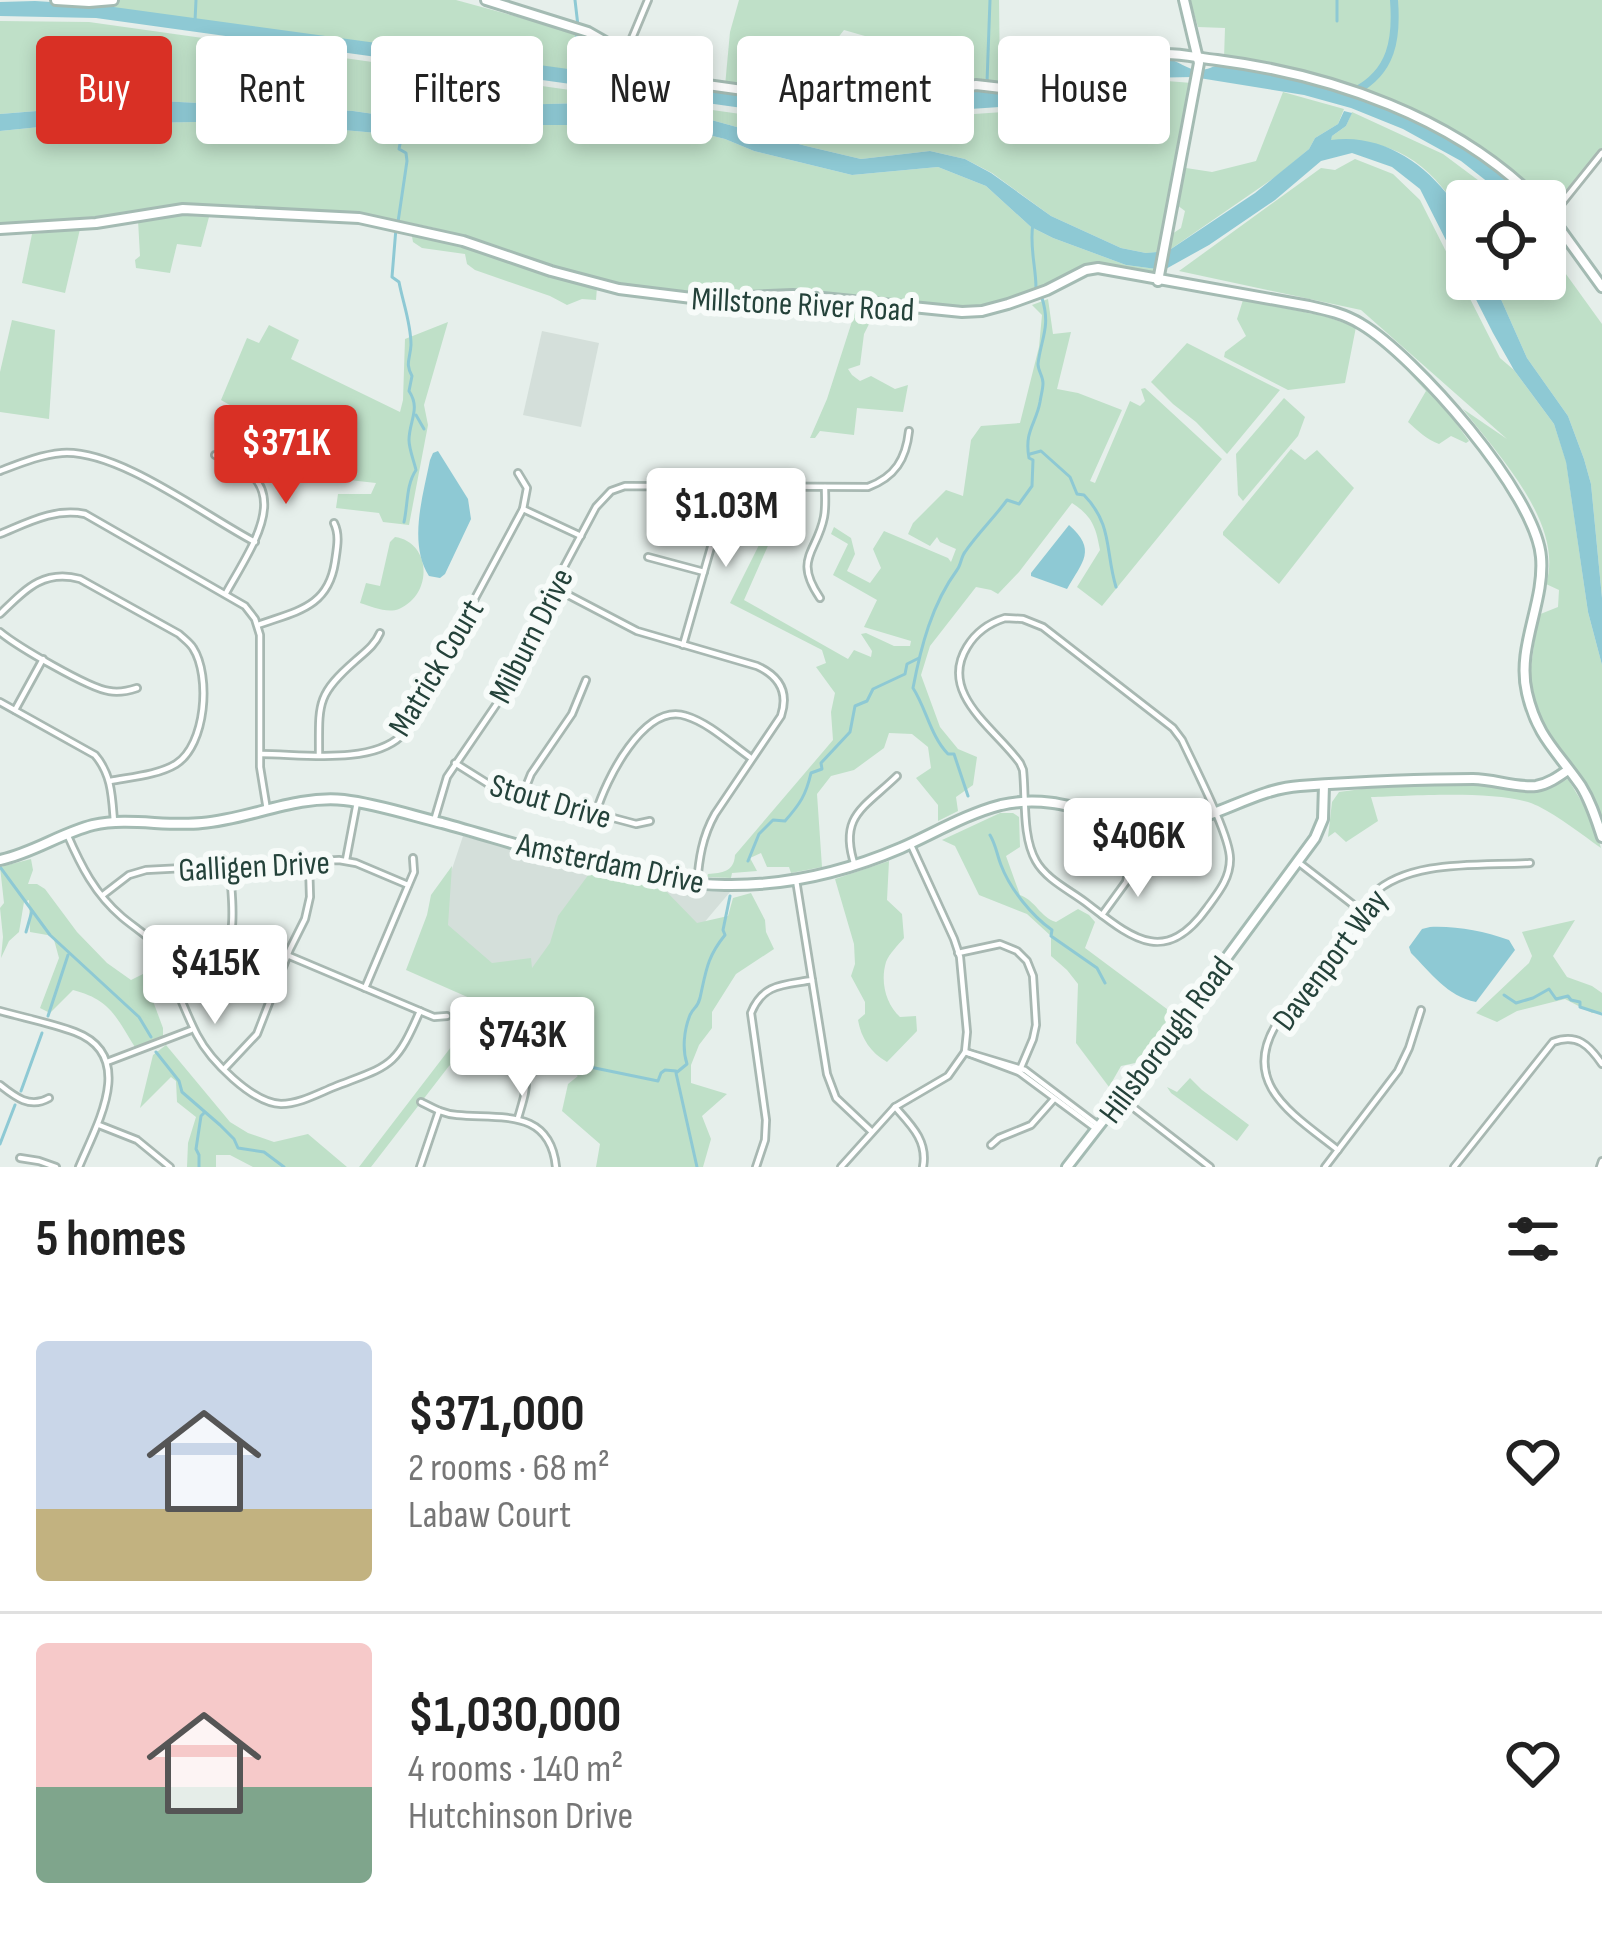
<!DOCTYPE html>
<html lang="en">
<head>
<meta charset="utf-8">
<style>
	:root { --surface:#fff; --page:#f2f2f2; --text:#222; --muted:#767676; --line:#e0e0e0; --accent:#d93025 }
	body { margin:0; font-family:"Sofia Sans Condensed",sans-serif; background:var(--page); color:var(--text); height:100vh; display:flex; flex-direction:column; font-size:45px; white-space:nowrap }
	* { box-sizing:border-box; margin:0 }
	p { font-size:39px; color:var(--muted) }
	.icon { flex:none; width:66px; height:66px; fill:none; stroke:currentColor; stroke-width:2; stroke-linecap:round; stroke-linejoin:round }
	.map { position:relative; height:1167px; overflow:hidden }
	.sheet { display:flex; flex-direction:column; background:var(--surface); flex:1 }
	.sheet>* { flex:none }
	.hud { position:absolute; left:36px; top:36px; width:1530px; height:108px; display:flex; gap:24px }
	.fabs { position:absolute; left:1446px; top:180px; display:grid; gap:24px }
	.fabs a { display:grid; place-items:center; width:120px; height:120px; border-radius:12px; background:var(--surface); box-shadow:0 6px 18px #0003; font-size:60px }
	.price { position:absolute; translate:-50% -102px; padding:0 27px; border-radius:12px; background:#fff; color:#222; font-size:39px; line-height:78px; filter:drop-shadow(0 3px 6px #0008) }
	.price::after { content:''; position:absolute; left:50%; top:72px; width:36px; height:27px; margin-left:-18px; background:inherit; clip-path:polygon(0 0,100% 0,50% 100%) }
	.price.on { background:var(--accent); color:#fff }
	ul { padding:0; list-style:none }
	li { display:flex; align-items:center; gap:36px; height:300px; padding:0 36px }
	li+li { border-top:3px solid var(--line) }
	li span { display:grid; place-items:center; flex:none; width:336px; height:240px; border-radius:12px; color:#555 }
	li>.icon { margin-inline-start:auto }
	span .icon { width:144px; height:144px; fill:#fffc; stroke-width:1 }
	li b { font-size:51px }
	h2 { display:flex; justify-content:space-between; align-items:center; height:144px; padding:0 36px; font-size:51px }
	.tag { padding:0 42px; border-radius:12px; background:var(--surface); box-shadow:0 6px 18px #0003; font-size:42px; line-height:108px }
	.tag.on { background:var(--accent); color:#fff }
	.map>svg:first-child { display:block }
	.built { fill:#d4dfda }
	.green { fill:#bfe0c8 }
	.water { fill:#8ec9d4 }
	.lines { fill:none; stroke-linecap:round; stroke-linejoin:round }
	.stream { stroke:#8ec9d4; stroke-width:3 }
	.river { stroke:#8ec9d4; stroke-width:8 }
	.street-casing { stroke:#a8b8b2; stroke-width:10 }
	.secondary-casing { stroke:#a4bbb3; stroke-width:14 }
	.street { stroke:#fff; stroke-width:4.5 }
	.secondary { stroke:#fff; stroke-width:8 }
	.labels { text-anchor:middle; stroke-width:12; stroke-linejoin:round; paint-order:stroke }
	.street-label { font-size:33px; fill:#24423a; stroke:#f7fbf9 }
</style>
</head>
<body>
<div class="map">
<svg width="1602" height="1167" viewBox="0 0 1602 1167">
	<rect width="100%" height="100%" fill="#e6efeb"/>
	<g class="built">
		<path d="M542,331L599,343L581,427L523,415Z"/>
		<path d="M463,836L645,884L692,891L730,892L582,1067L496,1010L418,971Z"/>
	</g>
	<g class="green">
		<path d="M85,0H456L591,37L663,84L88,5Z"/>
		<path d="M739,0H999L1000,84L932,87L905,71L910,49L844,30L833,44L858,61L859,70L852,80L853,97L831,99L725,86L730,32Z"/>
		<path d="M1190,0H1602V149L1552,212C1508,167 1456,129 1394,104L1391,109L1313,84L1314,78L1224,58L1225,28L1198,27Z"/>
		<path d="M0,21L89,22L762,117L843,123L1018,111L1154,80L1192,83L1181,130L1160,252L1146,253L1121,248L1051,216L992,173L965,159L930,151L861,159L806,146L675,110L624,102L509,105L388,116L353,111L159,101L0,114Z"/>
		<path d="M1283,92L1344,109L1338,124L1315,138L1309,149L1278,175L1168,251L1172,234L1181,228L1185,211L1177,205L1186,168L1212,172L1256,161Z"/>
		<path d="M1352,112L1443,154L1506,201H1467V223C1432,165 1399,138 1330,141L1332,136L1346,126Z"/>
		<path d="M240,121L423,137L514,125H645L684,129L725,139L754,151L852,175L938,167L986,186L1031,227L1053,238L1126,265L1157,269L1152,275L1095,266L1073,272L1016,297L963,310L788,291L758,290L709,295L620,284L568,271L435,228L368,214L290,213L185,205L156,207L94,220L0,226V131L60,125Z"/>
		<path d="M1355,159L1393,174L1420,200L1500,358L1514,370L1554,424L1566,461L1588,612L1602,665V823L1591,794L1553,743L1543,724L1529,682L1538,615L1558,607L1559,590L1546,584C1565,524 1497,454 1463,409L1507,439L1361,310L1179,271L1321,168L1335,170Z"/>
		<path d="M172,215L209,217L201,247L177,244L170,273L136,268L135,260L140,256L138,220Z"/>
		<path d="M80,229L65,293L22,283L32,234Z"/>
		<path d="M411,231L467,244L597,287L596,300L582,299L567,305L550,296L475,270L467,264L465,254L422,248L413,242Z"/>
		<path d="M1545,245L1602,324V598L1591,484L1584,459L1568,416L1527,358L1492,279H1545Z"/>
		<path d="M1048,299L1053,334L1071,332L1057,389L1078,393L1122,410L1090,481L1095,483L1130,401L1140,406L1145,401L1141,389L1145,388L1222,459L1102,606L1077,587L1100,550C1096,527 1092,516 1072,503L1019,572L998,594L991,590L976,587L930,646L921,675L940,727L958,749L977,757L973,785L956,797L958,811L938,821V805L916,778L931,768L928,747L912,734L889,733L884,748L854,770L831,776L817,794L822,867L791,873L789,867H767L761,853L750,858L757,871L732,873L731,878L707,877L708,874C722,873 734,872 735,855L833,740L831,712L835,693L816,667L826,663L822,650L730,603L772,519L788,493L786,505L744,600L848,659L854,650L871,657L872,651L861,634L866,633L894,646H910L911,641L864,627L877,600L833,575L848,544L831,534L834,527L851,538L855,554L847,571L870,583L881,568L873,549L884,531L948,558L951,562L956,549L940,542L937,537L930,546L908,534L913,523L946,490L963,496L971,440L981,426L1020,423L1039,347L1042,315L1032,305Z"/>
		<path d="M1243,300L1324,316L1356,327L1345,383L1288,390L1224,357L1225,352L1246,336L1237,319Z"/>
		<path d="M867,311L874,314L864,334L860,365L848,369L852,375L860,381L871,376L895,389L908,385L903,412L857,408L854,435L820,431L815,438H810L827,399L855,312Z"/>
		<path d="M12,320L55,330L49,419L0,412V372Z"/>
		<path d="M448,322L424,405L428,425L409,525L383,522L379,513L336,508L338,494H371L376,483L322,477L310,472L288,438L221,400L247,338L259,343L269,325L299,340L291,359L400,412L403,400L405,339Z"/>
		<path d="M1187,343L1280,390L1227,454L1196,422L1173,404L1151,382Z"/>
		<path d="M1404,363L1428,385L1469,441L1466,443L1451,436L1439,444C1426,439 1418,431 1408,422L1426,391L1401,364Z"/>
		<path d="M1284,398L1305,417L1298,436L1243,501L1238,495L1236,454Z"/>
		<path d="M1291,449L1305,460L1317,450L1354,488L1279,584L1223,535V532Z"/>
		<path d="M395,537C431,542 434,594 399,609C387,614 371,606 360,603L366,583L380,586L390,542Z"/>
		<path d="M1568,779L1592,819L1601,848C1581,834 1560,817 1538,806C1506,789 1410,796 1371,797L1378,821L1346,842L1335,832L1328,837L1332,802L1339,792C1383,785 1431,784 1475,785C1513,785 1531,799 1568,779Z"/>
		<path d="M1000,813H1013L1019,817L1020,847L1006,856L1020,895C1036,901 1040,917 1056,922L1078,909L1089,915L1095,922L1085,948L1175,1015L1140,1062L1121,1066L1109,1087L1076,1043L1078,984L1067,970L1051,956V936L1027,914L979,895L955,846L942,840Z"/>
		<path d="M31,859L33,870L28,884H37L45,889L77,932L107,963L131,980L143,974L163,1028V1036L135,1047C115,1016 111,1000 73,990L50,1013L40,1008L59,958L53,936L30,932L29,900L24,902L19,932L9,941L1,958L3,937L0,908L4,903L0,867Z"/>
		<path d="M889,861L887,900L902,914L904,938C898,945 889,954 886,962C880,982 886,1004 900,1017L916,1016L917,1031L887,1062C871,1053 861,1038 858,1020L865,1014V1002L851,976L855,964L854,944L835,879Z"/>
		<path d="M452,866L448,925L492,963L531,958L532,968L550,943L558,916L589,874L663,888L697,923L728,916L733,898L751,893L765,920L766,932L774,949L736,974L712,1012V1028L699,1045L691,1065V1083L727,1094L702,1116L711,1139L703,1167H596L600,1144L562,1111L568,1084L578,1076L499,1017L467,1043L461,1058L449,1066L371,1167H359L461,1034L481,1003L406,970L427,915L431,895Z"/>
		<path d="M1575,920L1553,956L1567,977L1592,986L1602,993V1012L1592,1013L1565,999L1517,1011L1497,1022L1476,1013L1529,963L1532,956L1522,932Z"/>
		<path d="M166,1045L230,1122L248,1133L274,1142L308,1134L347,1167H253L230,1155H216V1167H187L188,1143L196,1117L177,1102L176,1081L171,1077L140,1108L153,1055Z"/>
		<path d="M1190,1078L1202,1090L1249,1125L1237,1141L1171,1093L1167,1087L1177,1092Z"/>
	</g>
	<g class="water">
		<path d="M35,1L99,5L831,105L921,100L964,89L983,88L989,93C1001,90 1012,95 1025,93C1054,89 1085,80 1114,71C1131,66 1148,58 1167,59C1179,60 1187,71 1201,70C1207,70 1213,66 1219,65C1245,63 1275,73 1300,80C1390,105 1465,135 1533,201H1512L1461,161L1403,129L1351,108L1304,95L1193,77L1139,78L1029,105L838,118L786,114L96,18L0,16V2Z"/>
		<path d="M160,101L353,111L388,116L509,105L623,102L675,110L806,146L861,159L930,151L965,159L991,173L1051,216L1121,248L1146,253L1168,251L1255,193L1309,149L1315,138L1338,124L1344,111L1352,113L1346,126L1332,136L1331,140C1379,133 1423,161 1451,199C1456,205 1464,215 1467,222C1471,238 1467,262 1467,279H1492L1527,358L1568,416L1584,459L1591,484L1602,598V665L1588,612L1566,462L1554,424L1514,370L1493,333L1420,189L1392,167L1352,153L1321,161L1275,200L1209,245L1164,270L1126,265L1053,238L1031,227L986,186L938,167L852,175L754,151L725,139L684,129L645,125H514L423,137L240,121L60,125L0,131V114Z"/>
		<path d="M438,451L468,499L471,519L445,574L440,578L429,576C408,543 423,496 430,460L433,453Z"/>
		<path d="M1069,525C1097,550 1083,561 1067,589L1031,576V573Z"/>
		<path d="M1430,927C1458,926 1482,931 1509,940L1515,950L1476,1002C1447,996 1431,973 1411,953L1409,947L1422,929Z"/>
	</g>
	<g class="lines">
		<g class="stream">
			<path d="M575,0L578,26"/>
			<path d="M195,21L196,0"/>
			<path d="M1337,21V0"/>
			<path d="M578,32L574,44L581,49L580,57L584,68"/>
			<path d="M987,82L990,0"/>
			<path d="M398,222L407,161L406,153L399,149L402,134"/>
			<path d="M1033,224C1029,245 1036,267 1036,288"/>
			<path d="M396,228L392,277L399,282C403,303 411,323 411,345C410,360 405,363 412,376L409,391C421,409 409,421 409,440C409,449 414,461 416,470C406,485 408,504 404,522"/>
			<path d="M416,415L424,429"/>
			<path d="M1030,454L1041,451L1070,477L1077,494L1084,495C1113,525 1105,551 1116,587"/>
			<path d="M968,796L954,754H948C931,737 926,708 913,688C921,646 932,604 957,570C961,565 961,557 965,552C977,534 994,518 1007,500L1019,504L1032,486L1033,460L1029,458C1024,431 1036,424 1040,402C1041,395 1043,389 1043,383C1043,376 1038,371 1038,364C1041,338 1051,327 1042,298"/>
			<path d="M990,835C996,845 997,855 1001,865C1010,889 1032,916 1052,930L1051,936L1097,968L1105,983"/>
			<path d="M748,861L759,834L773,820L785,821C800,804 806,795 811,773L822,769L821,763L850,732L855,706L867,701L873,689L905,674L907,664L919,658"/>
			<path d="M0,867L50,935L139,1017L151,1037"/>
			<path d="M26,932L32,911"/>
			<path d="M1504,995L1516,1003L1533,998L1549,989L1556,999L1568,996L1571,1000L1580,1002V1007L1602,1014"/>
			<path d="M48,1016L68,955"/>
			<path d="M156,1052L179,1081L182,1092L220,1125L234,1139L238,1148L264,1152L284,1167"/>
			<path d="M590,1067L658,1081L661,1073L665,1070L676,1071"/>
			<path d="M21,1091L42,1033"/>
			<path d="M0,1144L15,1105"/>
			<path d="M199,1167V1155L196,1149L201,1116L204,1113"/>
			<path d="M697,1167L676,1073L687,1064C682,1049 684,1030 690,1015C695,1005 697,1009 700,998C706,971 707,957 725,935L723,930L730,896"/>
		</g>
		<path class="river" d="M1355,91C1392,72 1397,39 1394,0"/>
		<g class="street-casing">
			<g id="street">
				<path d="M625,55L648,0"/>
				<path d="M1553,214L1602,153"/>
				<path d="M215,455C300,481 255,541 226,593"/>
				<path d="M0,471C21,463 40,455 62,453C118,449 205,516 255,542"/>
				<path d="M523,509L581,536"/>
				<path d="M0,534C29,522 54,508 85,514L245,606L255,619L260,635V767L267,810"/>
				<path d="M648,557L704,572"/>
				<path d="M553,587L637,631L757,666C779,676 789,692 781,716L715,814C702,837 699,859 697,884"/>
				<path d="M820,598C793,558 817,553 824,517C826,507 825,497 825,487"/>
				<path d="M0,614C25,590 43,569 80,579L179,634C183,638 190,643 193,648C211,676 206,745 176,764C158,775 131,777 110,781"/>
				<path d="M1005,618L1023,619L1043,627L1173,728L1182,740C1194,766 1230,835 1230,859C1230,879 1218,893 1207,908C1164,968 1131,937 1085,902C1069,890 1046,879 1036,861C1022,837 1026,798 1023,770L1020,763C996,729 938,694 967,647C976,632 989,623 1005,618Z"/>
				<path d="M258,625C296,611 328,608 335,562C337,548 340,535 334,523"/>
				<path d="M0,632C17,646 88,688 109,691C119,693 128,691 137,688"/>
				<path d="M683,645L711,547L713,487"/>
				<path d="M0,702L95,755C112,775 112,797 114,822"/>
				<path d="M15,710L43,659"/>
				<path d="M261,754C302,754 370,765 401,736L523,509L527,488L518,473"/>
				<path d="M319,754C319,704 316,695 355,661C365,652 375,645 380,633"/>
				<path d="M455,763L490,785L636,824L650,821"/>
				<path d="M523,794L531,774L572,714L586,680"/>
				<path d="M596,813C605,781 644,702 686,716C709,723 731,744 751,758"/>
				<path d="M434,821L447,777L513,680L548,597L596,507L611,491L625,486L868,487C895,477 906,459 909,431"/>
				<path d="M67,834C81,866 95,894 122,917C135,928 149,936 160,949C173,977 183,1008 197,1035C210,1060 252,1103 281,1104C299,1104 317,1094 334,1087C390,1065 395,1069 420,1011"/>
				<path d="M346,860L357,802"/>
				<path d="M1298,862L1360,910"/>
				<path d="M855,866C838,816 864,808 897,776"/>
				<path d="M796,880L827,1074L836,1098L871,1131"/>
				<path d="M103,895L129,875L146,870L339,860L356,863L408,885"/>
				<path d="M1102,915L1126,882L1129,869"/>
				<path d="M958,953L1000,944L1017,951L1027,961L1033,976L1036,1025L1033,1039L1019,1072"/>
				<path d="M287,955L434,1017L447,1016"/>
				<path d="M175,983C186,977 199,973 210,966C242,945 231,901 230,868"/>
				<path d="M365,988L414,872L413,858"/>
				<path d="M0,1011C25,1018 51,1023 75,1032C138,1056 96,1126 79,1167"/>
				<path d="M965,1052L1025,1070L1099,1126"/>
				<path d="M968,1053L1019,1072L1096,1129"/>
				<path d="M501,1054C537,1065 526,1090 518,1118"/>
				<path d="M107,1062L191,1030"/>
				<path d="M225,1068L257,1034L290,949L305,919L310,897L309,863"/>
				<path d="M0,1085C15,1097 30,1109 49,1098"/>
				<path d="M1121,1098L1210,1167"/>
				<path d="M421,1102C433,1108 443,1114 457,1115C500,1119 550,1108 556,1167"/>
				<path d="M895,1107C911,1125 928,1141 923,1167"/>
				<path d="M99,1125L137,1140L170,1167"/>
				<path d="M991,1145L999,1138L1031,1125L1054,1099"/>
				<path d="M1338,1150C1294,1115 1237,1083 1279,1020L1373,894C1410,859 1480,866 1530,863"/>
				<path d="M20,1158L39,1161L56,1167"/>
				<path d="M420,1167L439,1111"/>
				<path d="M756,1167L765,1140L766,1120L751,1013C763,983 784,985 812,980"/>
				<path d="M841,1167L895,1107L948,1076L965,1052L967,1032L960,957L954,939L911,845"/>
				<path d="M1325,1167L1398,1071L1409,1048L1421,1010"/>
				<path d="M1454,1167L1553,1042C1577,1033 1589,1045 1602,1064"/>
				<path d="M1600,1167L1602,1161"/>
			</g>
		</g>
		<g class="secondary-casing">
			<g id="secondary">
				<path d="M56,0L89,2L113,0"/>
				<path d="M486,0L588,32L672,80L820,101L856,102L916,97L976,85L1019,90L1161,54C1181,53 1198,58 1217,60C1332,75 1455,117 1538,201"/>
				<path d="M1545,208L1602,287"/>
				<path d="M0,229L96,223L183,209L359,218L463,241L551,271L619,289L700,299L793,295L962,312L982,311L1008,304L1047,290L1086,270L1098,268L1309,306C1327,310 1345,314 1361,324C1415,356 1536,494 1541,557C1545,603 1516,647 1527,693C1537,737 1557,751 1581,786C1591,802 1596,819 1602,837"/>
				<path d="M1158,281L1199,63L1184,0"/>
				<path d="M0,860C33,853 61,833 93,825C129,817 166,827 202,823C250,819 295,795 344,800C377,804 410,815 442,823C529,847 634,884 725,885C786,886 845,872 901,848C933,834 966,814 1001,805C1066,790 1109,828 1170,824C1216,820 1254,789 1300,786C1357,782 1415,779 1473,779C1494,779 1515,788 1536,786C1548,784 1558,777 1568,770"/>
				<path d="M1067,1167L1174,1029L1315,838L1323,819L1324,785"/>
			</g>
		</g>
		<use href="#street" class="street"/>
		<use href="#secondary" class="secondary"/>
	</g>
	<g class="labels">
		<g class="street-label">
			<text transform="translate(803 303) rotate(3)" y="12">Millstone River Road</text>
			<text transform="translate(530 635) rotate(-63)" y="12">Milburn Drive</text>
			<text transform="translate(435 667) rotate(-59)" y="12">Matrick Court</text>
			<text transform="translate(551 800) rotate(16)" y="12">Stout Drive</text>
			<text transform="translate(611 862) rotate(12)" y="12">Amsterdam Drive</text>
			<text transform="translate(254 865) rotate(-3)" y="12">Galligen Drive</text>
			<text transform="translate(1329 959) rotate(-53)" y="12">Davenport Way</text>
			<text transform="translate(1165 1039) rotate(-53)" y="12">Hillsborough Road</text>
		</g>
	</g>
</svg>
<div class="fabs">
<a><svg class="icon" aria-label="locate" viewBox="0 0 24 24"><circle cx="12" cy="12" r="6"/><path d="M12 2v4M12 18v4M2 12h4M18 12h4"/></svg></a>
</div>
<b class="price on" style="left:286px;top:507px">$371K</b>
<b class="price" style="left:726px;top:570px">$1.03M</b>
<b class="price" style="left:1138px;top:900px">$406K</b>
<b class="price" style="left:215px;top:1027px">$415K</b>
<b class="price" style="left:522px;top:1099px">$743K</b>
<div class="hud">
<a class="tag on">Buy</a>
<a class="tag">Rent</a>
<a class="tag">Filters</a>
<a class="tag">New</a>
<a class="tag">Apartment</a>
<a class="tag">House</a>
</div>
</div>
<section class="sheet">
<h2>5 homes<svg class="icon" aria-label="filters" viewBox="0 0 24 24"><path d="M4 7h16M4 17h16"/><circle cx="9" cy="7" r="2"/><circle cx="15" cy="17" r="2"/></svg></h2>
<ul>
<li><span style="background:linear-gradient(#c9d6e8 70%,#c2b280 0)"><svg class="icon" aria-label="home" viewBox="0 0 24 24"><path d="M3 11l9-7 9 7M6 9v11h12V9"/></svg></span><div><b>$371,000</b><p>2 rooms · 68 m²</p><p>Labaw Court</p></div><svg class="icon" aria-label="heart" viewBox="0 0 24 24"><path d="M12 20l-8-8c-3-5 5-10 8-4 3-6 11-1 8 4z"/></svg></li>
<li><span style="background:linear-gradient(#f6c9c9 60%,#7fa58c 0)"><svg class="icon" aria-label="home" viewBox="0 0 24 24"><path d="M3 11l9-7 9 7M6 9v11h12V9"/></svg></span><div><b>$1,030,000</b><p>4 rooms · 140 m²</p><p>Hutchinson Drive</p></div><svg class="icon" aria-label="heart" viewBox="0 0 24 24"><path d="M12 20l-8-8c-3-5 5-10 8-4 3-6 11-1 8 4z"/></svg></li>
</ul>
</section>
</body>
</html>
